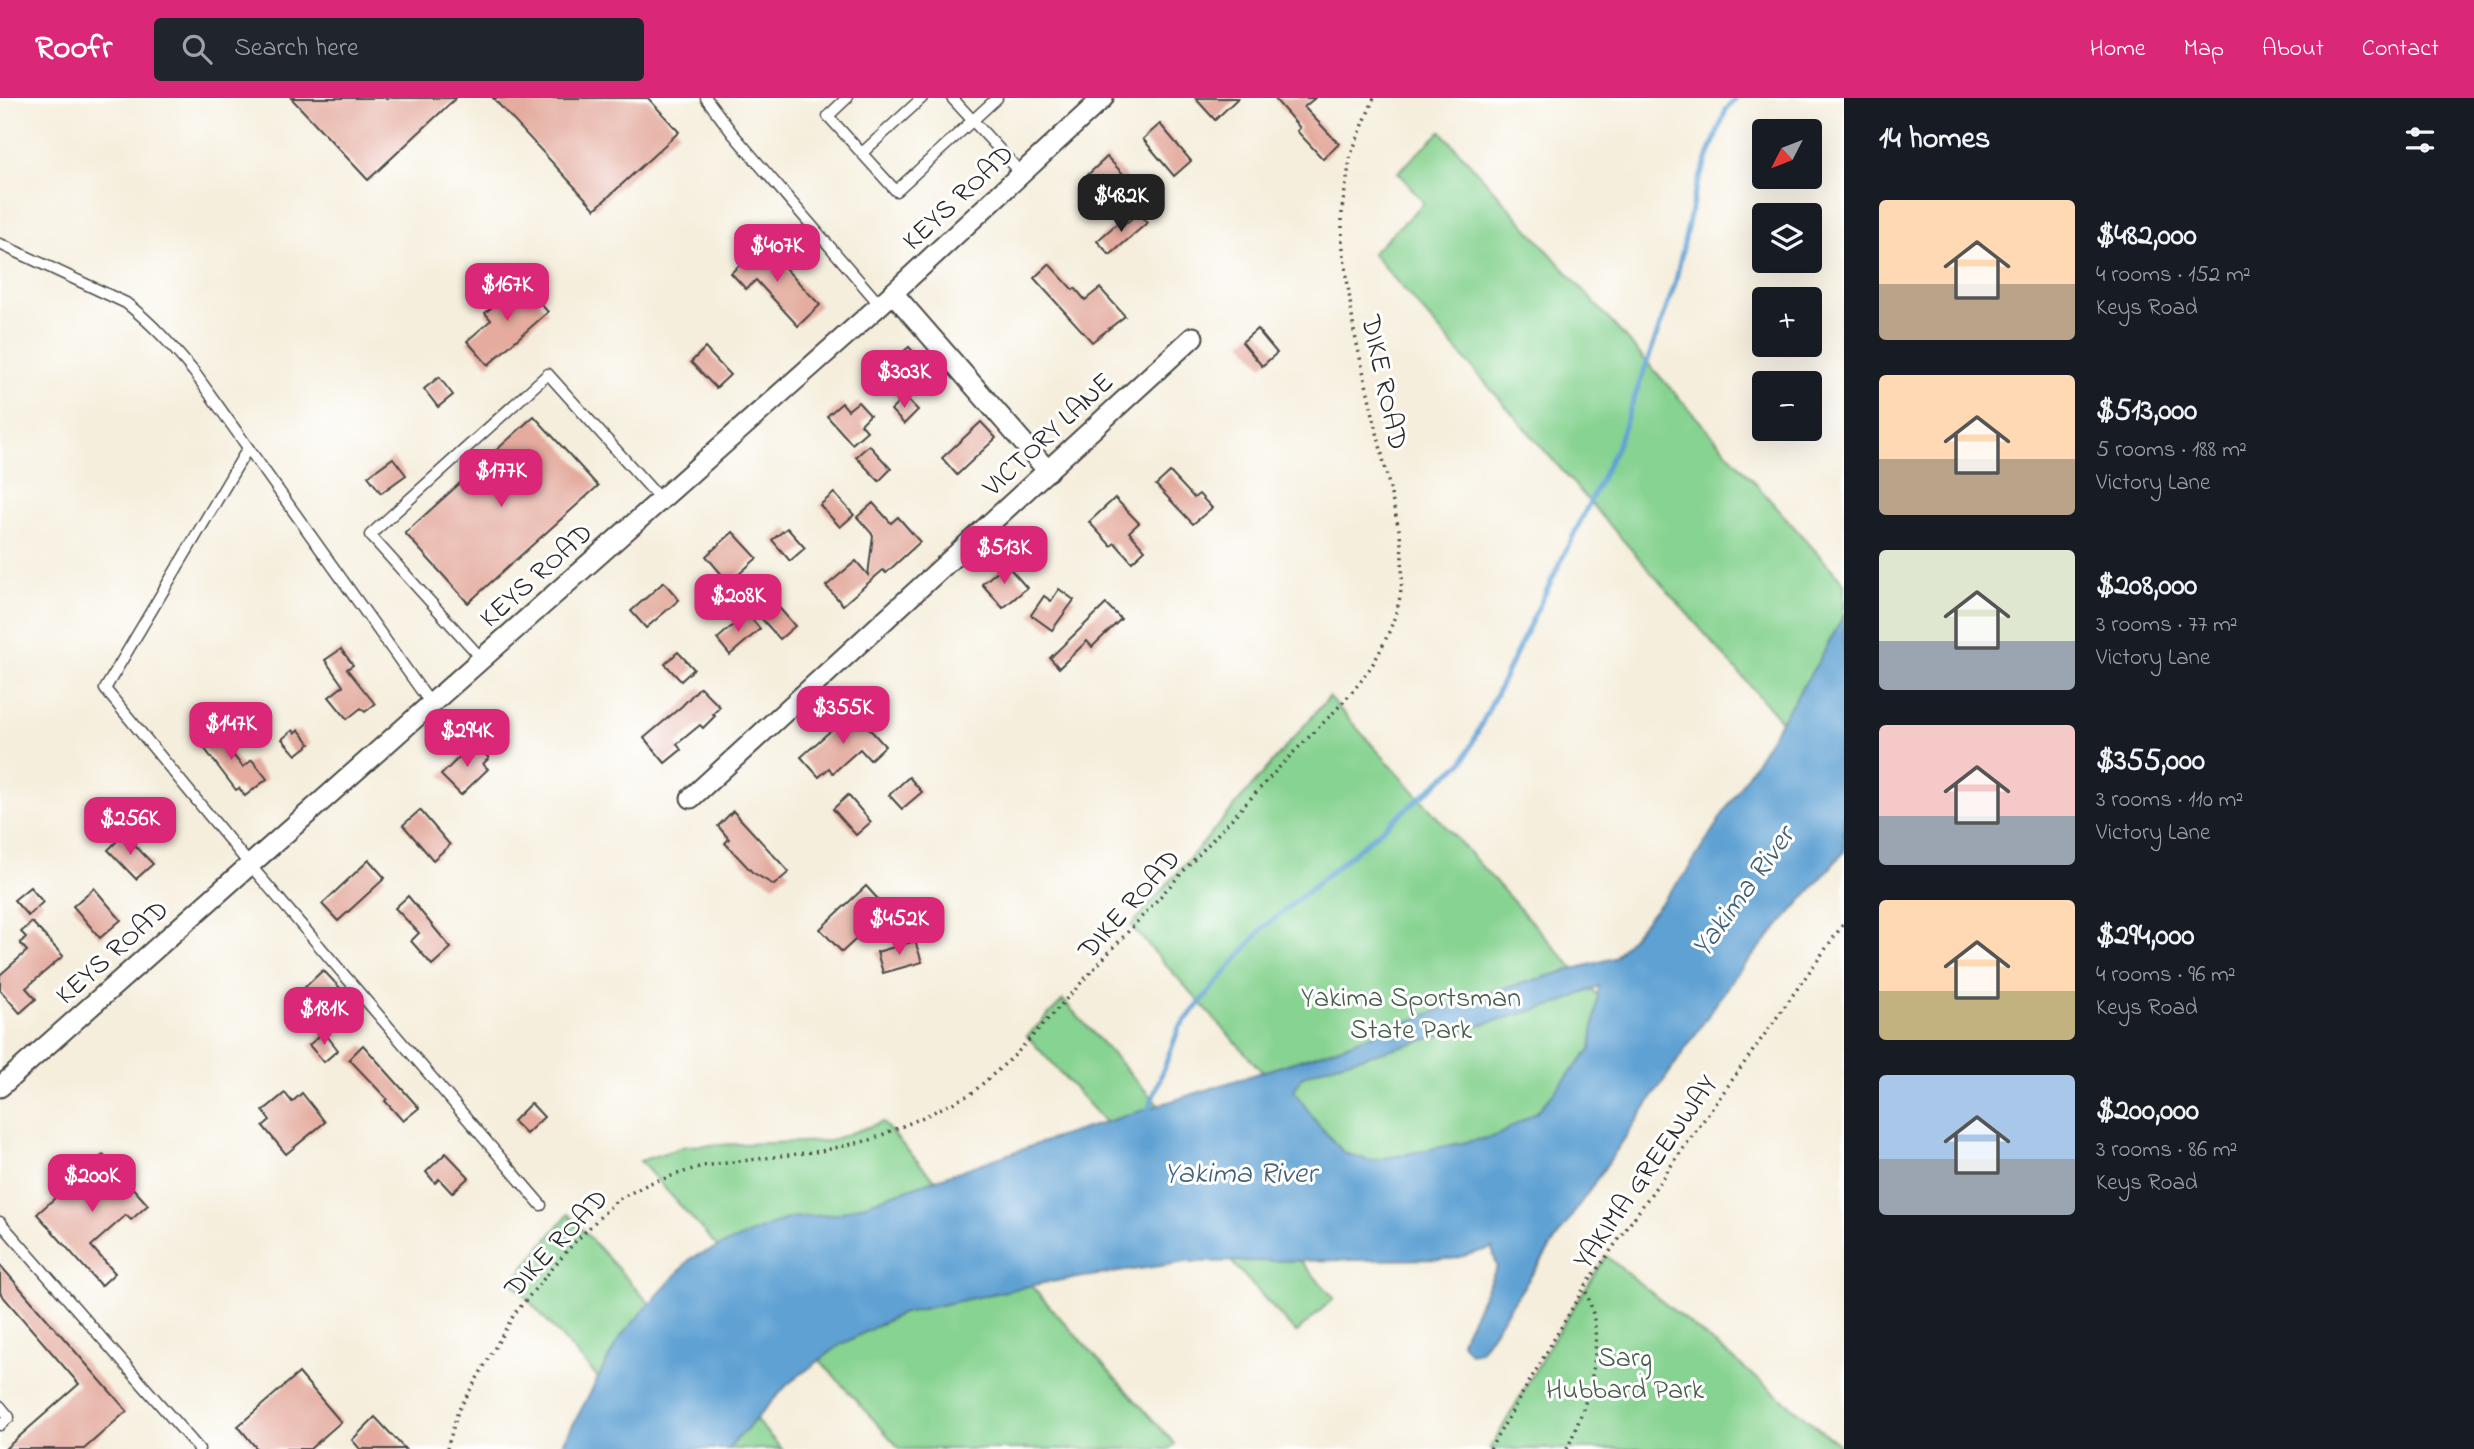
<!DOCTYPE html>
<html lang="en">
<head>
<meta charset="utf-8">
<style>
	:root { --surface:#171b24; --page:#20242c; --text:#f1f3f6; --muted:#9ea1a6; --accent:#db2777 }
	body { margin:0; font-family:"Indie Flower",sans-serif; background:var(--page); color:var(--text); height:100vh; display:flex; flex-direction:column; font-size:26px; white-space:nowrap }
	* { box-sizing:border-box; margin:0 }
	p { font-size:23px; color:var(--muted) }
	.icon { flex:none; width:38px; height:38px; fill:none; stroke:currentColor; stroke-width:2; stroke-linecap:round; stroke-linejoin:round }
	.map { position:relative; flex:1; overflow:hidden }
	.panel { display:flex; flex-direction:column; background:var(--surface); width:630px }
	.panel>* { flex:none }
	.needle { width:46px; rotate:228deg }
	.buttons { position:absolute; left:1752px; top:21px; display:grid; gap:14px }
	.buttons a { display:grid; place-items:center; width:70px; height:70px; border-radius:7px; background:var(--surface); box-shadow:0 7px 28px #0002; font-size:35px }
	.price { position:absolute; translate:-50% -60px; padding:0 16px; border-radius:14px; background:var(--accent); color:#fff; font-size:23px; line-height:46px; filter:drop-shadow(0 2px 4px #0008) }
	.price::after { content:''; position:absolute; left:50%; top:42px; width:21px; height:16px; margin-left:-10px; background:inherit; clip-path:polygon(0 0,100% 0,50% 100%) }
	.price.on { background:#222; color:#fff }
	ul { padding:0; list-style:none }
	li { display:flex; align-items:center; gap:21px; height:175px; padding:0 35px }
	li span { display:grid; place-items:center; flex:none; width:196px; height:140px; border-radius:7px; color:#555 }
	li>.icon { margin-inline-start:auto }
	span .icon { width:84px; height:84px; fill:#fffc; stroke-width:1 }
	li b { font-size:30px }
	h2 { display:flex; justify-content:space-between; align-items:center; height:84px; padding:0 35px; font-size:30px }
	header { display:flex; align-items:center; gap:42px; box-sizing:border-box; height:98px; padding:0 35px; background:var(--accent); color:#fff }
	header strong { font-size:33px }
	nav { display:flex; gap:38px; margin-inline-start:auto; font-size:24px }
	.search { width:490px; height:63px; background:var(--page); display:flex; align-items:center; gap:18px; box-sizing:border-box; padding:0 24px; border-radius:7px; color:var(--muted); font-size:26px }
	main { display:flex; flex:1; min-height:0 }
	.map>svg:first-child { display:block }
	.green { fill:#87d391; stroke:#597f5e; stroke-width:2 }
	.water { fill:#5fa1d3; stroke:#45667f; stroke-width:2; fill-rule:evenodd }
	.lines { fill:none; stroke-linecap:round; stroke-linejoin:round }
	.stream { stroke:#5fa1d3; stroke-width:5 }
	.building { fill:#e4ab9e }
	.service-casing { stroke:#494846; stroke-width:13 }
	.minor-casing { stroke:#494846; stroke-width:23 }
	.path { stroke:#494846; stroke-width:3.5; stroke-dasharray:2 5; stroke-linecap:butt }
	.service { stroke:#fff; stroke-width:10 }
	.minor { stroke:#fff; stroke-width:19 }
	.labels { text-anchor:middle; stroke-width:6; stroke-linejoin:round; paint-order:stroke }
	.street-label { font-size:28px; fill:#2b2b2b; stroke:#fff }
	.park-label { font-size:28px; fill:#475d4a; stroke:#fff }
	.water-label { font-size:30px; font-style:italic; fill:#426077; stroke:#fff }
</style>
</head>
<body>
<header>
<strong>Roofr</strong>
<div class="search"><svg class="icon" aria-label="search" viewBox="0 0 24 24"><circle cx="10" cy="10" r="6"/><path d="M15 15l6 6"/></svg>Search here</div>
<nav><a>Home</a><a>Map</a><a>About</a><a>Contact</a></nav>
</header>
<main>
<div class="map">
<svg width="1844" height="1351" viewBox="0 0 1844 1351">
	<rect width="100%" height="100%" fill="#fff"/>
	<filter id="ink" filterUnits="userSpaceOnUse"><feTurbulence type="fractalNoise" baseFrequency=".0143" numOctaves="2"/><feDisplacementMap in="SourceGraphic" scale="14" xChannelSelector="R" yChannelSelector="G"/><feConvolveMatrix kernelMatrix="1 2 1 2 8 2 1 2 1" color-interpolation-filters="sRGB"/></filter>
	<filter id="wash" filterUnits="userSpaceOnUse"><feTurbulence type="fractalNoise" baseFrequency=".00686" numOctaves="4" result="noise"/><feDisplacementMap in="SourceGraphic" scale="28" xChannelSelector="R" yChannelSelector="G"/><feGaussianBlur stdDeviation="1.57" result="paint"/><feColorMatrix in="noise" values="0 0 0 0 0 0 0 0 0 0 0 0 0 0 0 0 0 1.4 0 .05"/><feComposite in="paint" operator="in"/></filter>
	<g filter="url(#wash)">
		<rect width="100%" height="100%" fill="#f5eedc"/>
		<g class="green">
			<path d="M1441,33L1844,485V695L1372,155L1424,105L1398,74Z"/>
			<path d="M1329,599L1628,931L1406,1134L1131,828Z"/>
			<path d="M1063,902L1334,1200L1296,1235L1027,938Z"/>
			<path d="M882,1024L1175,1346L1169,1351H900L640,1063L686,1048L829,1043Z"/>
			<path d="M568,1116L782,1351H662L512,1184Z"/>
			<path d="M1606,1158L1844,1351H1490L1551,1245Z"/>
		</g>
		<path class="water" d="M1844,517V754L1735,878L1480,1253L1470,1255L1461,1243L1497,1169L1492,1150L1453,1161L1187,1164L1043,1185L900,1216L840,1247L788,1286L728,1351H560L620,1239L691,1160L789,1120L837,1116L1037,1046L1328,953L1480,897L1614,860L1686,775L1818,564ZM1599,888L1591,951L1537,1014L1496,1038L1371,1063L1344,1055L1318,1026L1294,993L1301,979L1325,969L1561,905Z"/>
		<g class="lines">
			<path class="stream" d="M1147,1015L1179,930L1262,831L1463,664L1617,348L1675,186L1696,90L1726,12L1736,0"/>
		</g>
		<g id="blocks">
			<g class="building">
				<path d="M291,0H456L368,82Z"/>
				<path d="M493,0H648L679,34L595,111Z"/>
				<path d="M1195,0H1238L1215,22Z"/>
				<path d="M1274,0H1315L1304,9L1339,46L1323,61L1297,33L1300,30Z"/>
				<path d="M1160,26L1191,63L1174,78L1143,41Z"/>
				<path d="M1107,59L1128,81L1102,105L1081,83Z"/>
				<path d="M1138,115L1147,125L1110,157L1097,143L1121,122L1124,127Z"/>
				<path d="M762,146L820,207L798,228L756,182L746,191L731,175Z"/>
				<path d="M1049,166L1073,192L1075,190L1085,202L1100,190L1125,218L1092,244L1034,180Z"/>
				<path d="M521,184L548,214L488,267L467,243L491,222L485,215Z"/>
				<path d="M1257,231L1277,255L1262,268L1242,244Z"/>
				<path d="M909,249L926,268L916,277L920,281L904,295L878,266L891,254L896,260Z"/>
				<path d="M705,250L730,277L716,290L691,264Z"/>
				<path d="M439,279L453,297L438,309L424,291Z"/>
				<path d="M905,299L918,312L904,326L891,312Z"/>
				<path d="M858,304L870,317L861,326L867,333L852,346L827,318L842,305L848,312Z"/>
				<path d="M534,318L598,388L468,505L405,435Z"/>
				<path d="M981,324L996,340L957,377L942,360Z"/>
				<path d="M869,347L891,371L879,383L856,359Z"/>
				<path d="M393,360L406,377L381,395L368,378Z"/>
				<path d="M1170,374L1194,400L1199,396L1212,410L1193,426L1156,387Z"/>
				<path d="M834,395L854,417L840,429L820,407Z"/>
				<path d="M1115,400L1139,425L1129,434L1145,452L1132,464L1115,445L1111,448L1089,424Z"/>
				<path d="M873,405L891,425L898,419L920,444L886,475L883,472L843,507L826,488L856,463L868,477L873,437L857,419Z"/>
				<path d="M787,430L805,450L790,463L772,442Z"/>
				<path d="M733,434L757,460L729,485L706,458Z"/>
				<path d="M1006,466L1027,490L1003,510L982,486Z"/>
				<path d="M664,484L679,502L646,530L631,513Z"/>
				<path d="M1059,491L1074,502L1052,532L1031,517L1044,498L1051,503Z"/>
				<path d="M776,506L795,528L780,541L760,519Z"/>
				<path d="M1106,506L1121,521L1092,549L1087,543L1059,570L1050,560Z"/>
				<path d="M747,515L760,531L730,557L717,541Z"/>
				<path d="M341,551L353,567L347,571L375,606L365,614L361,610L347,621L329,599L343,588L325,562Z"/>
				<path d="M678,554L694,571L681,583L665,566Z"/>
				<path d="M700,589L720,609L713,616L715,618L703,630L700,627L677,646L681,652L665,665L644,640L682,608Z"/>
				<path d="M853,613L885,648L870,662L860,651L833,675L829,670L819,679L801,659Z"/>
				<path d="M212,626L225,644L223,645L243,669L252,662L267,681L245,698L239,690L236,692L195,638Z"/>
				<path d="M293,632L295,635L299,632L310,646L296,657L282,641Z"/>
				<path d="M474,645L489,660L483,666L488,671L461,697L441,677Z"/>
				<path d="M909,679L922,694L902,711L889,697Z"/>
				<path d="M848,697L871,724L856,737L833,711Z"/>
				<path d="M420,712L450,747L433,762L403,727Z"/>
				<path d="M733,713L789,774L774,787L752,774L725,745L729,741L718,728Z"/>
				<path d="M124,736L153,766L136,781L108,752Z"/>
				<path d="M369,762L385,780L338,823L322,806Z"/>
				<path d="M866,788L888,812L842,854L820,831Z"/>
				<path d="M30,789L43,804L28,818L14,802Z"/>
				<path d="M94,790L121,822L100,840L73,808Z"/>
				<path d="M408,798L451,850L432,867L411,843L419,835L395,810Z"/>
				<path d="M32,824L63,858L26,890L36,901L20,915L0,892V877L27,853L20,845L26,839L21,834Z"/>
				<path d="M915,843L922,864L883,875L877,854Z"/>
				<path d="M323,872L343,893L334,902L343,912L330,924L301,893Z"/>
				<path d="M324,934L338,952L324,964L309,947Z"/>
				<path d="M363,947L419,1010L403,1023L385,1003L387,1001L349,961Z"/>
				<path d="M285,995L292,1004L302,995L325,1024L286,1056L263,1028L270,1022L263,1013Z"/>
				<path d="M531,1005L544,1019L526,1036L513,1023Z"/>
				<path d="M446,1055L469,1079L452,1095L439,1081L435,1085L426,1074Z"/>
				<path d="M103,1057L148,1107L131,1122L126,1117L91,1148L115,1175L101,1188L37,1116Z"/>
				<path d="M0,1167L127,1313L84,1351H5L79,1286L0,1195Z"/>
				<path d="M299,1275L341,1324L310,1351H257L238,1328Z"/>
				<path d="M375,1319L405,1351H360L352,1342Z"/>
			</g>
		</g>
	</g>
	<g filter="url(#ink)">
		<use href="#blocks" fill-opacity="0" stroke="#494846" stroke-width="2"/>
		<g class="lines">
			<g class="service-casing">
				<g id="service">
					<path d="M706,0L733,36L880,207"/>
					<path d="M847,0L828,18L896,93L997,0"/>
					<path d="M952,0L1022,76"/>
					<path d="M862,55L922,0"/>
					<path d="M0,146L126,205C152,225 173,249 194,274L431,606"/>
					<path d="M248,350L105,591L250,767L541,1107"/>
					<path d="M482,561L370,437L548,276L661,402"/>
					<path d="M0,1124L199,1351"/>
					<path d="M0,1308L9,1319L0,1327"/>
				</g>
			</g>
			<g class="minor-casing">
				<g id="minor">
					<path d="M893,195L1048,373"/>
					<path d="M691,700L1193,239"/>
					<path d="M0,989L880,207L1103,0"/>
				</g>
			</g>
			<g class="path">
				<path d="M447,1351L458,1313L515,1215L573,1146L617,1102L650,1085L702,1068L821,1053L870,1042L917,1022L971,996L1015,957C1102,862 1188,768 1275,674C1309,636 1360,596 1382,549C1403,506 1405,482 1400,436L1354,233L1342,143V111L1351,56L1374,0"/>
				<path d="M1490,1351L1584,1190L1844,825"/>
				<path d="M1567,1351C1589,1303 1609,1240 1584,1190"/>
			</g>
			<use href="#service" class="service"/>
			<use href="#minor" class="minor"/>
		</g>
	</g>
	<g class="labels">
		<g class="street-label">
			<text transform="translate(957 98) rotate(-43)" y="10">KEYS ROAD</text>
			<text transform="translate(1386 284) rotate(78)" y="10">DIKE ROAD</text>
			<text transform="translate(1047 335) rotate(-43)" y="10">VICTORY LANE</text>
			<text transform="translate(535 476) rotate(-42)" y="10">KEYS ROAD</text>
			<text transform="translate(1128 805) rotate(-48)" y="10">DIKE ROAD</text>
			<text transform="translate(111 853) rotate(-42)" y="10">KEYS ROAD</text>
			<text transform="translate(1644 1073) rotate(-55)" y="10">YAKIMA GREENWAY</text>
			<text transform="translate(555 1144) rotate(-47)" y="10">DIKE ROAD</text>
		</g>
		<g class="park-label">
			<text x="1411" y="908">Yakima Sportsman<tspan x="1411" dy="32">State Park</tspan></text>
			<text x="1625" y="1268">Sarg<tspan x="1625" dy="32">Hubbard Park</tspan></text>
		</g>
		<g class="water-label">
			<text transform="translate(1742 793) rotate(-54)" y="10">Yakima River</text>
			<text x="1240" y="1084">Yakima River</text>
		</g>
	</g>
</svg>
<div class="buttons">
<a><svg class="needle" viewBox="-14 -14 28 28"><path d="M0-13l5 13h-10z" fill="#e53935"/><path d="M0 13l5-13h-10z" fill="#9ea1a6"/></svg></a>
<a><svg class="icon" aria-label="layers" viewBox="0 0 24 24"><path d="M12 4l9 5-9 5-9-5zM3 14l9 5 9-5"/></svg></a>
<a>+</a>
<a>−</a>
</div>
<b class="price on" style="left:1121px;top:136px">$482K</b>
<b class="price" style="left:777px;top:186px">$407K</b>
<b class="price" style="left:507px;top:225px">$167K</b>
<b class="price" style="left:904px;top:312px">$303K</b>
<b class="price" style="left:501px;top:411px">$177K</b>
<b class="price" style="left:1004px;top:488px">$513K</b>
<b class="price" style="left:738px;top:536px">$208K</b>
<b class="price" style="left:843px;top:648px">$355K</b>
<b class="price" style="left:231px;top:664px">$147K</b>
<b class="price" style="left:467px;top:671px">$294K</b>
<b class="price" style="left:130px;top:759px">$256K</b>
<b class="price" style="left:899px;top:859px">$452K</b>
<b class="price" style="left:324px;top:949px">$181K</b>
<b class="price" style="left:92px;top:1116px">$200K</b>
</div>
<section class="panel">
<h2>14 homes<svg class="icon" aria-label="filters" viewBox="0 0 24 24"><path d="M4 7h16M4 17h16"/><circle cx="9" cy="7" r="2"/><circle cx="15" cy="17" r="2"/></svg></h2>
<ul>
<li><span style="background:linear-gradient(#ffd9b3 60%,#b9a48a 0)"><svg class="icon" aria-label="home" viewBox="0 0 24 24"><path d="M3 11l9-7 9 7M6 9v11h12V9"/></svg></span><div><b>$482,000</b><p>4 rooms · 152 m²</p><p>Keys Road</p></div></li>
<li><span style="background:linear-gradient(#ffd9b3 60%,#b9a48a 0)"><svg class="icon" aria-label="home" viewBox="0 0 24 24"><path d="M3 11l9-7 9 7M6 9v11h12V9"/></svg></span><div><b>$513,000</b><p>5 rooms · 188 m²</p><p>Victory Lane</p></div></li>
<li><span style="background:linear-gradient(#dfe7d0 65%,#9aa5b1 0)"><svg class="icon" aria-label="home" viewBox="0 0 24 24"><path d="M3 11l9-7 9 7M6 9v11h12V9"/></svg></span><div><b>$208,000</b><p>3 rooms · 77 m²</p><p>Victory Lane</p></div></li>
<li><span style="background:linear-gradient(#f6c9c9 65%,#9aa5b1 0)"><svg class="icon" aria-label="home" viewBox="0 0 24 24"><path d="M3 11l9-7 9 7M6 9v11h12V9"/></svg></span><div><b>$355,000</b><p>3 rooms · 110 m²</p><p>Victory Lane</p></div></li>
<li><span style="background:linear-gradient(#ffd9b3 65%,#c2b280 0)"><svg class="icon" aria-label="home" viewBox="0 0 24 24"><path d="M3 11l9-7 9 7M6 9v11h12V9"/></svg></span><div><b>$294,000</b><p>4 rooms · 96 m²</p><p>Keys Road</p></div></li>
<li><span style="background:linear-gradient(#a9c7e8 60%,#9aa5b1 0)"><svg class="icon" aria-label="home" viewBox="0 0 24 24"><path d="M3 11l9-7 9 7M6 9v11h12V9"/></svg></span><div><b>$200,000</b><p>3 rooms · 86 m²</p><p>Keys Road</p></div></li>
</ul>
</section>
</main>
</body>
</html>
